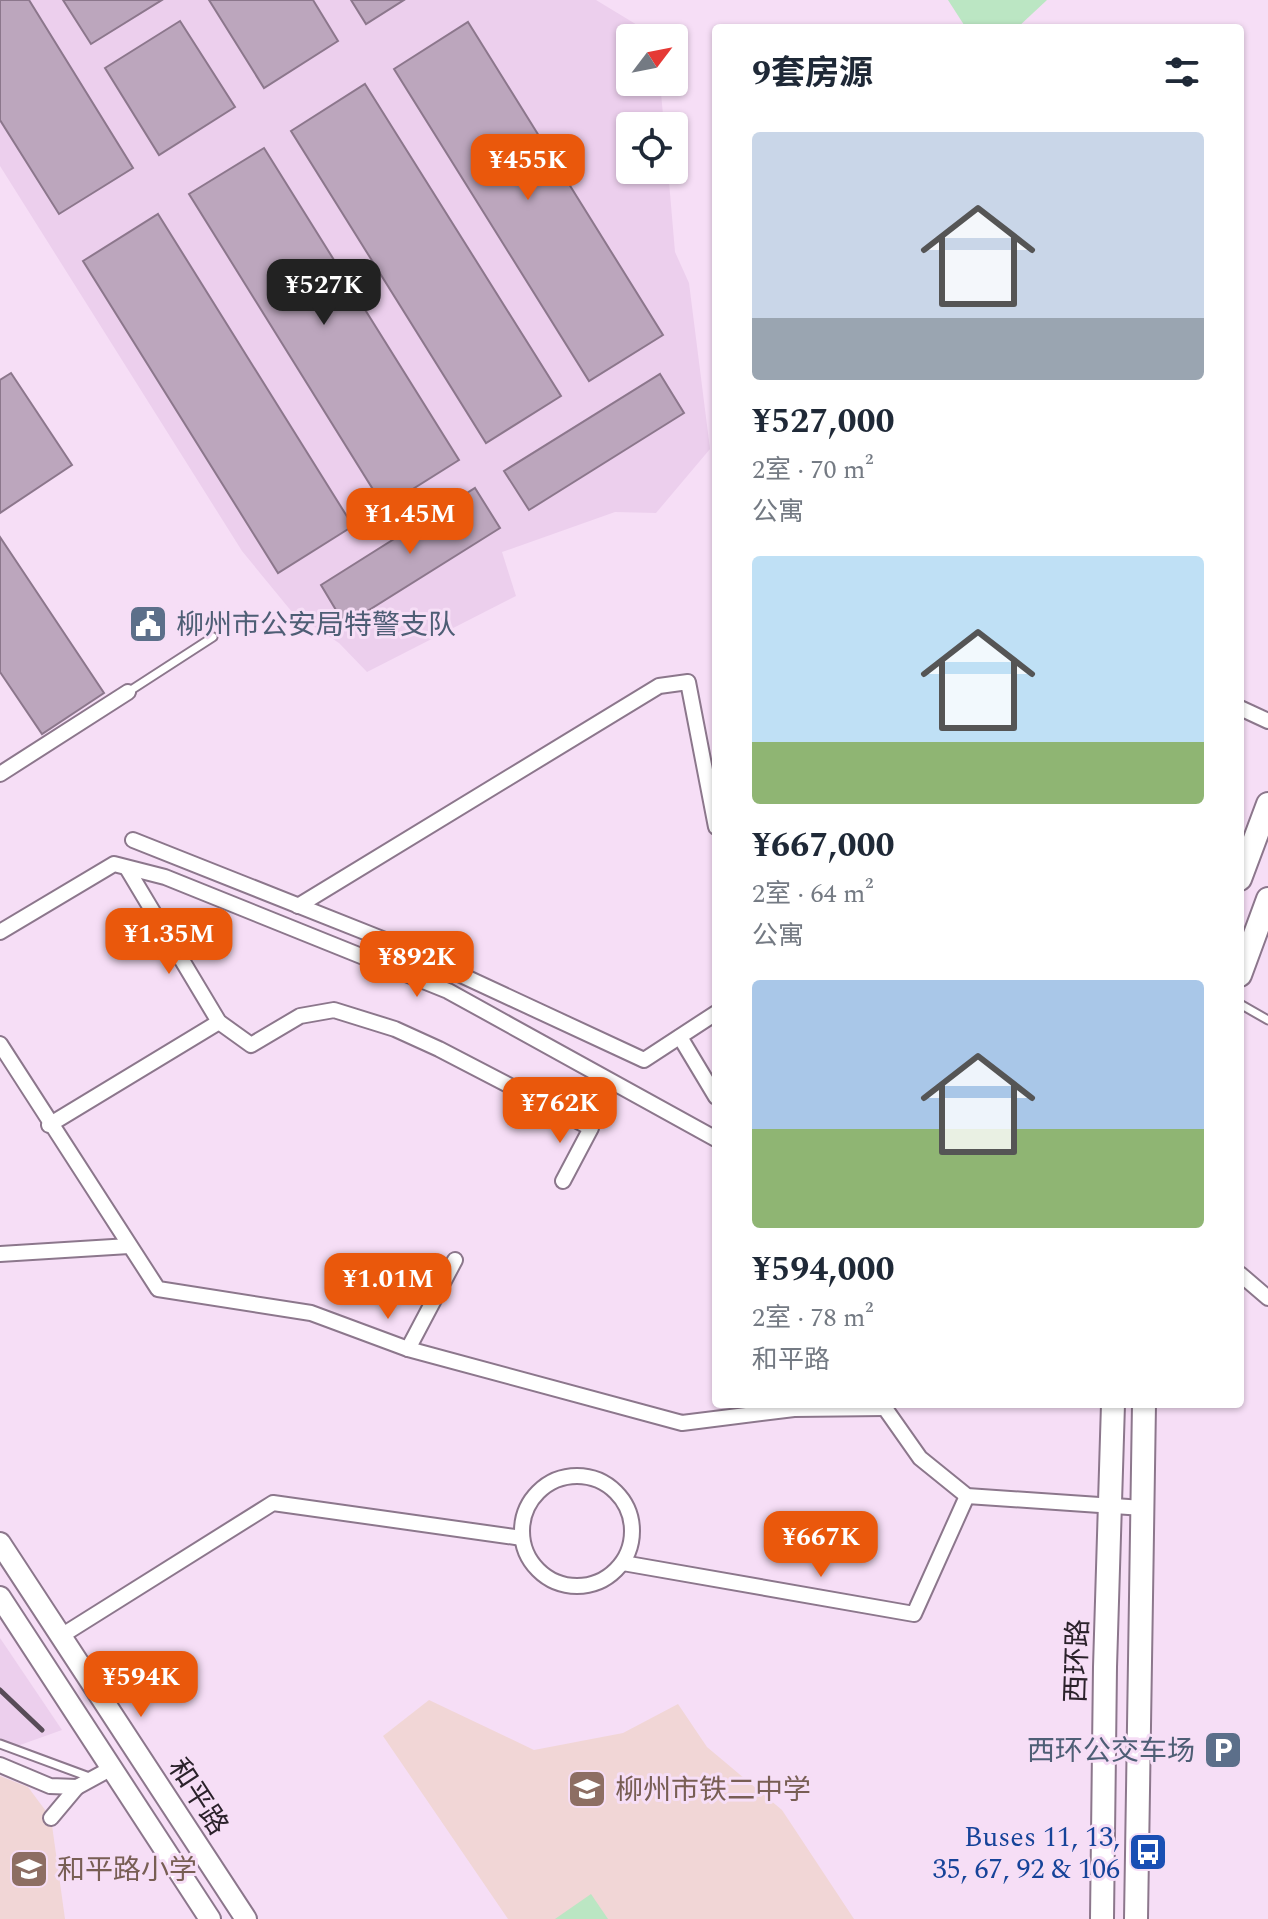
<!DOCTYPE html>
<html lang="zh">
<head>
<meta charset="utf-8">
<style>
	:root { --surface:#fff; --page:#f2f2f3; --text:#1f2937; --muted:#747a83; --accent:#ea580c }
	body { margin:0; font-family:Spectral,"Noto Sans SC",serif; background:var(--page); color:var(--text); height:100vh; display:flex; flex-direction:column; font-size:30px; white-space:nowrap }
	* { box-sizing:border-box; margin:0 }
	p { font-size:26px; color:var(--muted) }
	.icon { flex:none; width:44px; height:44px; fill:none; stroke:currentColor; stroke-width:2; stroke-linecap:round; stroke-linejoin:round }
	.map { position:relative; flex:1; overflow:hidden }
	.panel { position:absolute; left:712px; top:24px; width:532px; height:1384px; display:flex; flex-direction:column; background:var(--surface); border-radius:8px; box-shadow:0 2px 6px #0004 }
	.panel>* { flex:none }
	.needle { width:52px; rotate:58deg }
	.buttons { position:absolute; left:616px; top:24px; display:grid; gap:16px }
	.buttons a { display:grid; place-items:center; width:72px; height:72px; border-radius:8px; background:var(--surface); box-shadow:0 2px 6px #0004; font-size:40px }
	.price { position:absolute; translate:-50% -68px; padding:0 18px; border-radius:16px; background:var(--accent); color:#fff; font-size:26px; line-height:52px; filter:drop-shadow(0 2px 4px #0008) }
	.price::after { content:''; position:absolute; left:50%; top:48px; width:24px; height:18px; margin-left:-12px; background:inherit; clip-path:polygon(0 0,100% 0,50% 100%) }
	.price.current { background:#222; color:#fff }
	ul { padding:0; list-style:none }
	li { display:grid; align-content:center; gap:16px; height:424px; padding:0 40px }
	li span { display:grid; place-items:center; height:248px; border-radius:8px; color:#555 }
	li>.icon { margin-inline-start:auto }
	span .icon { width:144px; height:144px; fill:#fffc; stroke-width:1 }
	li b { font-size:34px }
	h2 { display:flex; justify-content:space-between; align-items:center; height:96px; padding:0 40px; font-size:34px }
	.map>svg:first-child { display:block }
	.built { fill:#eccfed }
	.education { fill:#f1d6d6 }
	.green { fill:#bbe6c3 }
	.building { fill:#bca6bd; stroke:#8c778c; stroke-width:2 }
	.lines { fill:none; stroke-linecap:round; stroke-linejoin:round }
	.service-casing { stroke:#8c778c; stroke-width:11 }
	.minor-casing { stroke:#8c778c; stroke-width:18 }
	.secondary-casing { stroke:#8c778c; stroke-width:24 }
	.primary-casing { stroke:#8c778c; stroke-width:26 }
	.service { stroke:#fff; stroke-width:7 }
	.minor { stroke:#fff; stroke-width:14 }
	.secondary { stroke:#fff; stroke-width:20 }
	.primary { stroke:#fff; stroke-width:22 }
	.rail { stroke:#584c58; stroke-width:5 }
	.labels { text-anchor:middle; stroke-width:6; stroke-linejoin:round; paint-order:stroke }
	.service-label { font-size:28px; fill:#4e5e75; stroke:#f6def6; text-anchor:start }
	.street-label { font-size:28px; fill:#2b222b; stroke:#f6def6 }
	.education-label { font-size:28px; fill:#785e54; stroke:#f6def6; text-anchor:start }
	.transit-label { font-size:28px; fill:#164399; stroke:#f6def6; text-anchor:end }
</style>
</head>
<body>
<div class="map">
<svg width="1268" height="1919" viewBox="0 0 1268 1919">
	<rect width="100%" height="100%" fill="#f6def6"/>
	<g class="built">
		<path d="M0,0H596L657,37L630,38V82H660L664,126H630V170H668L675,252L689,283L710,449L656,513L615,512L502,552L516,596L367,672L339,643L292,612L242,551L0,166Z"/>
		<path d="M0,1638L62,1730L6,1750L0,1748Z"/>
	</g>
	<g class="education">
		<path d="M429,1700L534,1750L623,1733L678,1704L707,1747L782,1810L854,1919H508L383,1736Z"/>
		<path d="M0,1776L28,1787L51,1818L65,1919H0Z"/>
	</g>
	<g class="green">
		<path d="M948,0H1047L1017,28H966Z"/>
		<path d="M591,1894L608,1919H555Z"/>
	</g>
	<g class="building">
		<path d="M0,0H29L133,168L59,214L0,120Z"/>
		<path d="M63,0H162L91,44Z"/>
		<path d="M209,0H313L338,41L264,88Z"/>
		<path d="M351,0H404L366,24Z"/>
		<path d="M180,21L235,107L159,155L105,68Z"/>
		<path d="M468,22L663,335L589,381L394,69Z"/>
		<path d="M365,84L561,396L486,443L291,131Z"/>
		<path d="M264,148L459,460L384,507L189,194Z"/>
		<path d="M158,214L353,526L278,573L83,261Z"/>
		<path d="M11,373L72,465L0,513V380Z"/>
		<path d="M660,374L684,413L529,510L504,471Z"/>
		<path d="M475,488L500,528L345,625L321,585Z"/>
		<path d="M0,537L104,693L42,734L0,672Z"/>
	</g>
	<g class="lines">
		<g class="service-casing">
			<g id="service">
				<path d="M128,692L213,637"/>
				<path d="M1240,1004L1268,1020"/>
				<path d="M0,1744L92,1778"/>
			</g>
		</g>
		<g class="minor-casing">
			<g id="minor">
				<path d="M1240,708L1268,721"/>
				<path d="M0,774L128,692"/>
				<path d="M133,840L390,942L644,1060L716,1013"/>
				<path d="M128,870L219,1022L251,1045L300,1016L334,1010L395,1029L439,1049L591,1128L563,1181"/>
				<path d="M298,906L659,686L688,682L716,827"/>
				<path d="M0,932L114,864L165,877L448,991L716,1139"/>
				<path d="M680,1037L716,1097"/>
				<path d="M0,1044L158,1289L311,1313L408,1349L682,1423L794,1409L884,1408"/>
				<path d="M49,1125L219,1022"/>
				<path d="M0,1254L129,1246"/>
				<path d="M1240,1274L1268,1298"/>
				<path d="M408,1349L455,1260"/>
				<path d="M882,1404L920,1458L967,1496L1143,1508"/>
				<circle cx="577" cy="1531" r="55"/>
				<path d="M623,1563L914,1614L967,1496"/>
				<path d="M61,1636L273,1503L522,1538"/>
				<path d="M0,1765L50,1786L77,1787L112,1768"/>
				<path d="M51,1818L77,1787"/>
			</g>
		</g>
		<g class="secondary-casing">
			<g id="secondary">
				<path d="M0,1543L246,1919"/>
				<path d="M0,1597L210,1919"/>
			</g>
		</g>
		<g class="primary-casing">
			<g id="primary">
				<path d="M1240,879L1268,804"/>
				<path d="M1240,975L1268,899"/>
				<path d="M1102,1919L1105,1667L1113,1404"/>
				<path d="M1136,1919L1144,1404"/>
			</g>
		</g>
		<use href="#service" class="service"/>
		<use href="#minor" class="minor"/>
		<use href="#secondary" class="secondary"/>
		<use href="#primary" class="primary"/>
		<path class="rail" d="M0,1690L42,1730"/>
	</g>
	<defs>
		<g id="civic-square" transform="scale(2)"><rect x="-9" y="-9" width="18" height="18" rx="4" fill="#5c6f8a" stroke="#f6def6"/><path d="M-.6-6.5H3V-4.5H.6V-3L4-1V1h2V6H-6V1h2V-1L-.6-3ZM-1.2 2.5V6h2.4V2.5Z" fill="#fff"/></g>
		<g id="parking-square" transform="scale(2)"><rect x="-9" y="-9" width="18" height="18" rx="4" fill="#5c6f8a" stroke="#f6def6"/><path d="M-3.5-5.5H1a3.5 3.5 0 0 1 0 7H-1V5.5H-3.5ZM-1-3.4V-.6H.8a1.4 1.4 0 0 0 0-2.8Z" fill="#fff"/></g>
		<g id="school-square" transform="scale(2)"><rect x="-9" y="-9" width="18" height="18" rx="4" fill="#8d6e63" stroke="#f6def6"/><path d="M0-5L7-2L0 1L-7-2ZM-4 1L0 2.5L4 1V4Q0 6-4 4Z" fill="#fff"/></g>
		<g id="bus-square" transform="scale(2)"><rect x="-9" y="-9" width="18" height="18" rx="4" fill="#1a4fb4" stroke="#f6def6"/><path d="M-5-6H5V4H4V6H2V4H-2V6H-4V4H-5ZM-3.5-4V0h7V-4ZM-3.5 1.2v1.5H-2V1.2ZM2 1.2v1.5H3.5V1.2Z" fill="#fff"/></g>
	</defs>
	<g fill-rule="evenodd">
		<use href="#civic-square" x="148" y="624"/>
		<use href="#parking-square" x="1223" y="1750"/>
		<use href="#school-square" x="587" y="1789"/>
		<use href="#bus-square" x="1148" y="1852"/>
		<use href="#school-square" x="29" y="1869"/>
	</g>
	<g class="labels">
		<g class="service-label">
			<text x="176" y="634">柳州市公安局特警支队</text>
			<text x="1195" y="1760" text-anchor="end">西环公交车场</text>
		</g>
		<g class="street-label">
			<text transform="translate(1076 1661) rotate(-88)" y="10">西环路</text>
			<text transform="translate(199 1796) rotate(57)" y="10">和平路</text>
		</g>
		<g class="education-label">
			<text x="615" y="1799">柳州市铁二中学</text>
			<text x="57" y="1879">和平路小学</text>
		</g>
		<g class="transit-label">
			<text x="1120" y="1846">Buses 11, 13,<tspan x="1120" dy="32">35, 67, 92 &amp; 106</tspan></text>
		</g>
	</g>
</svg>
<div class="buttons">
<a><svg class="needle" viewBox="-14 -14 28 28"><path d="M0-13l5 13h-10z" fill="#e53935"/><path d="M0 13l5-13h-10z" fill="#747a83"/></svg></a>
<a><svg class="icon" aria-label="locate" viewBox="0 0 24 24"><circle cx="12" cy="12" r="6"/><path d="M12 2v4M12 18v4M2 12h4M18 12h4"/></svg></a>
</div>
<b class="price" style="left:528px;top:202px">¥455K</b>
<b class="price current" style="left:324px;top:327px">¥527K</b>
<b class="price" style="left:410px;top:556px">¥1.45M</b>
<b class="price" style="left:169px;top:976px">¥1.35M</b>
<b class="price" style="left:417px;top:999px">¥892K</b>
<b class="price" style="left:560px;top:1145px">¥762K</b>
<b class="price" style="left:388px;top:1321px">¥1.01M</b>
<b class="price" style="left:821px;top:1579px">¥667K</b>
<b class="price" style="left:141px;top:1719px">¥594K</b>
<section class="panel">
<h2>9套房源<svg class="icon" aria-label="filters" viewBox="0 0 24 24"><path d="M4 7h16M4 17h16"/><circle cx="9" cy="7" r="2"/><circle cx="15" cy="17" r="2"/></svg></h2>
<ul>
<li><span style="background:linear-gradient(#c9d6e8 75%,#9aa5b1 0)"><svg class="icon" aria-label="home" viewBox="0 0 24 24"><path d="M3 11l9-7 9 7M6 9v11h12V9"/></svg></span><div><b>¥527,000</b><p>2室 · 70 m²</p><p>公寓</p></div></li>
<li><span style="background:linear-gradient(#bfe0f5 75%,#8fb573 0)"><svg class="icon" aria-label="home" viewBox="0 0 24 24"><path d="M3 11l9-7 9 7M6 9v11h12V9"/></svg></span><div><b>¥667,000</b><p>2室 · 64 m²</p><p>公寓</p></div></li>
<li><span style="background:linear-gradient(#a9c7e8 60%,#8fb573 0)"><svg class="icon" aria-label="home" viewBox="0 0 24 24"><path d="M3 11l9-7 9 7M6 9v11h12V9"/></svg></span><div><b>¥594,000</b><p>2室 · 78 m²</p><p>和平路</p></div></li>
</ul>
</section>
</div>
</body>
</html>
